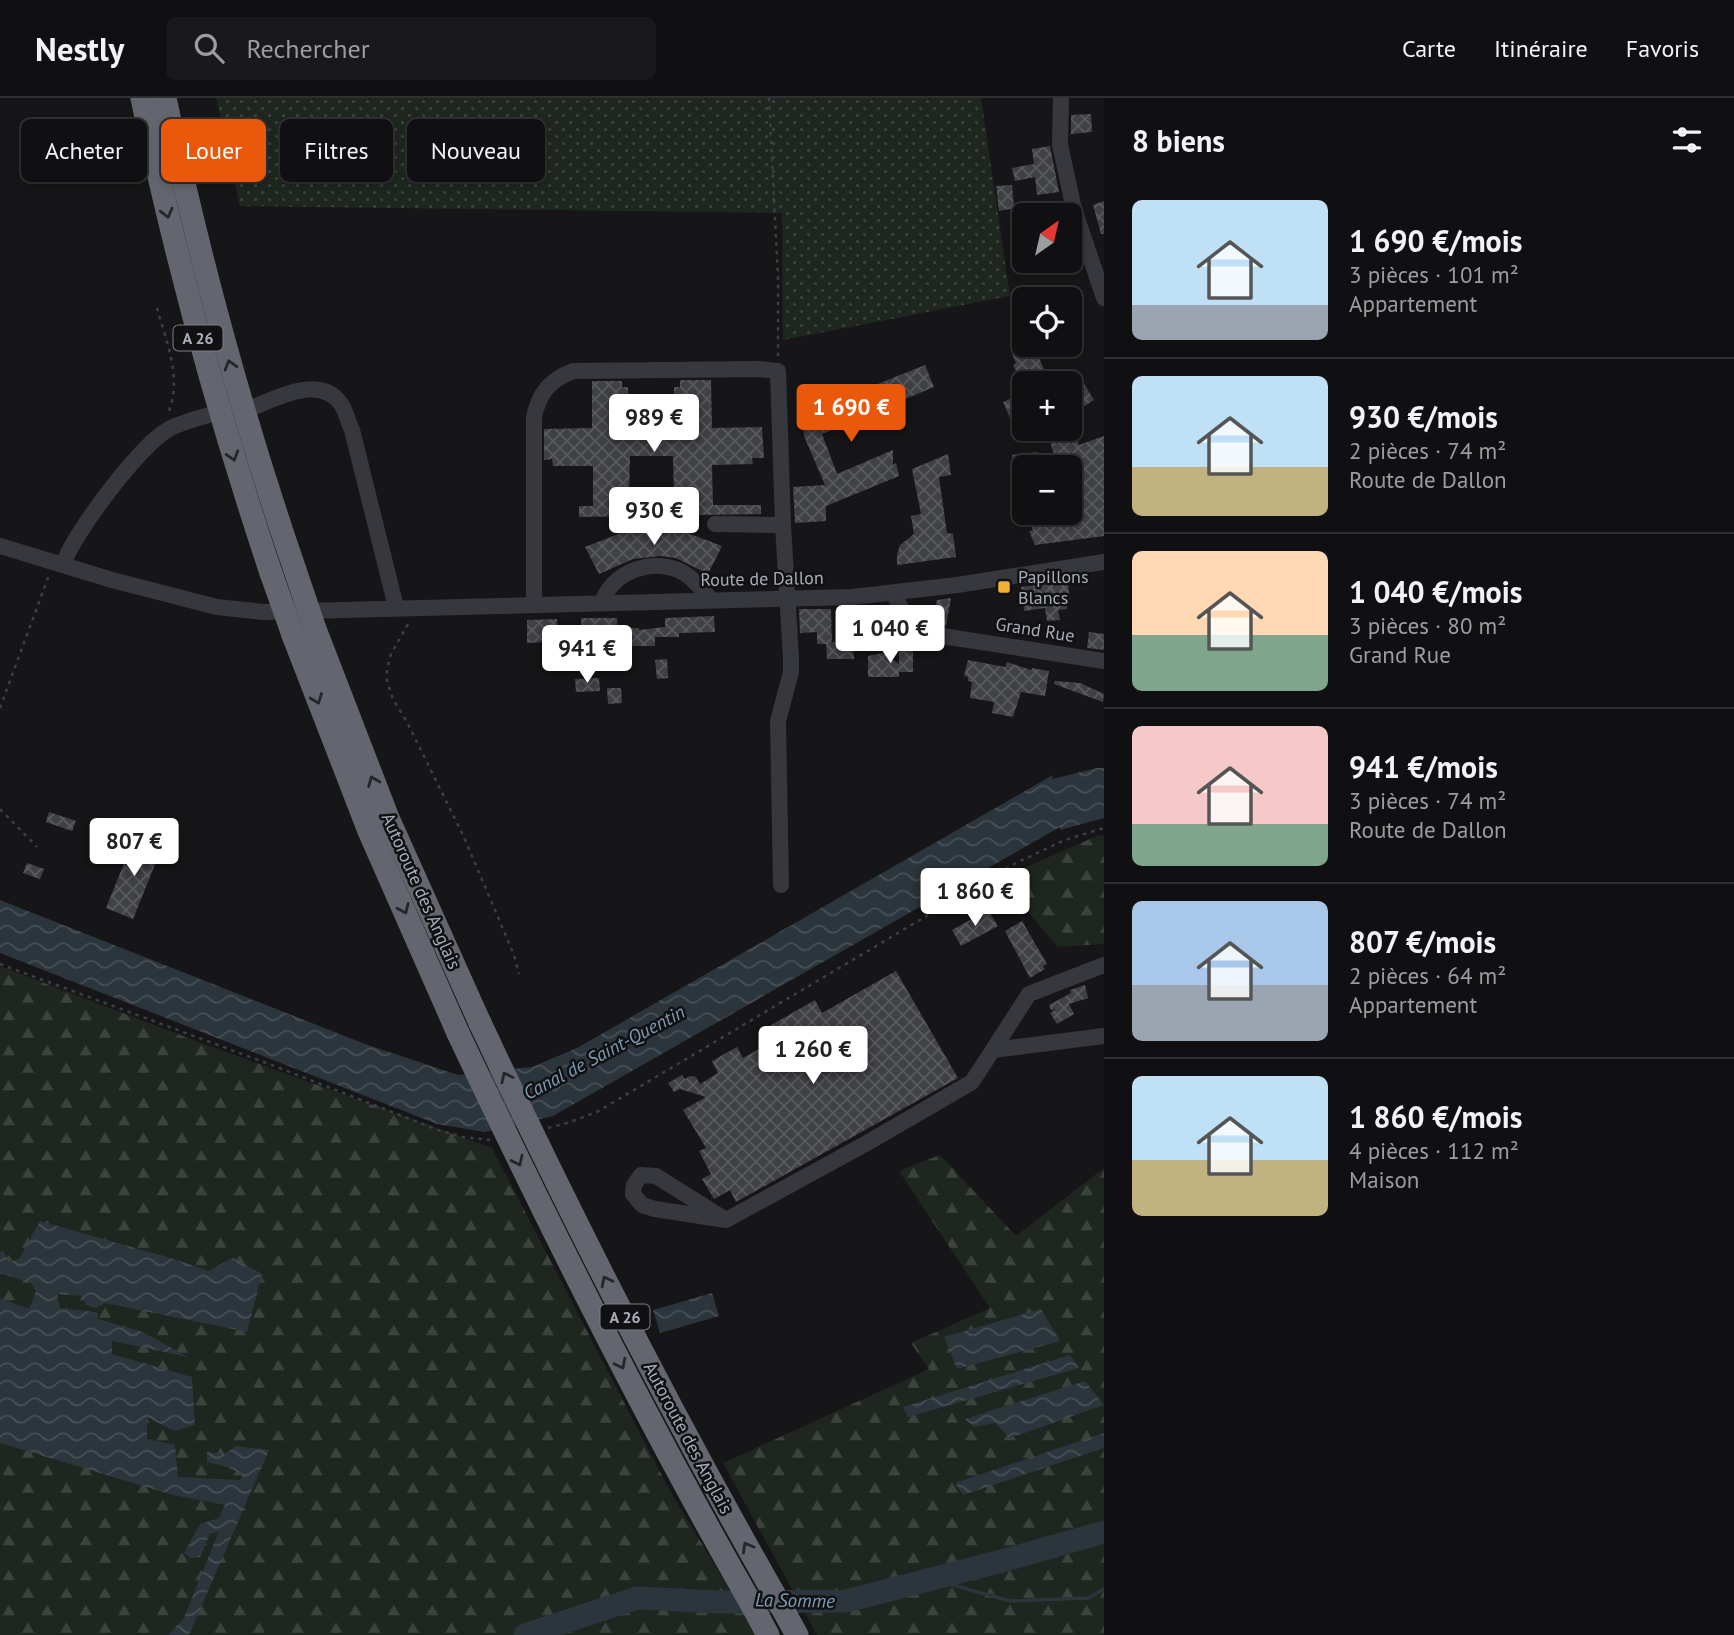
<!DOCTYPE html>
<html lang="fr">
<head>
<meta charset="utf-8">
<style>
	:root { --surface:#101012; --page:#19191b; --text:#f1f3f6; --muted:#9c9d9f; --line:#303032; --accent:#ea580c }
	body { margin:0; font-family:"PT Sans",sans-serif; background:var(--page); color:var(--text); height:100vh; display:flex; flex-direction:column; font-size:26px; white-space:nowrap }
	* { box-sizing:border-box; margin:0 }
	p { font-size:23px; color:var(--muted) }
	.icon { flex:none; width:38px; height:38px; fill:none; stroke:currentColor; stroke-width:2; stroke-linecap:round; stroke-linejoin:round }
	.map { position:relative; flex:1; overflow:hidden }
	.panel { display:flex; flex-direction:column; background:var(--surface); width:630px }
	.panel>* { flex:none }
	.hud { position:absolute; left:21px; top:21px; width:665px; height:63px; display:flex; gap:14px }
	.needle { width:46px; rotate:34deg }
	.buttons { position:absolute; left:1012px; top:105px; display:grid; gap:14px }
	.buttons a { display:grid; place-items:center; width:70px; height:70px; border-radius:10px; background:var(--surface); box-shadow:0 4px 10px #0003,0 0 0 2px var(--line); font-size:35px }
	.price { position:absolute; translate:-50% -60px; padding:0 16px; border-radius:7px; background:#fff; color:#222; font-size:23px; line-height:46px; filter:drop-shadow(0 2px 4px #0008) }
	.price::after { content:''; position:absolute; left:50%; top:42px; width:21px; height:16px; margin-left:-10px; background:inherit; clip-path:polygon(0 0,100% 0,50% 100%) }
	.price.selected { background:var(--accent); color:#fff }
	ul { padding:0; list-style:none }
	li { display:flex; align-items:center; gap:21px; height:175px; padding:0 28px }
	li+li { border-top:2px solid var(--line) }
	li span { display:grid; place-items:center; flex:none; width:196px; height:140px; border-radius:10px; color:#555 }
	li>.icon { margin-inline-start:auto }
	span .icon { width:84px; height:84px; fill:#fffc; stroke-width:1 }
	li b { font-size:30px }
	h2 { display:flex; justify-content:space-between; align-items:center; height:84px; padding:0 28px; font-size:30px }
	.pill { padding:0 24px; border-radius:10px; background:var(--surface); box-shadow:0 4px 10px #0003,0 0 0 2px var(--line); font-size:24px; line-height:63px }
	.pill.selected { background:var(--accent); color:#fff }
	header { display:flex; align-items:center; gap:42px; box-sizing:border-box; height:98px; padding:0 35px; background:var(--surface); border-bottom:2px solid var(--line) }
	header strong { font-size:33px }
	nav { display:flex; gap:38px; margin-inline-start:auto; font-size:24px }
	.search { width:490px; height:63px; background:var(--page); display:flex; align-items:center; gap:18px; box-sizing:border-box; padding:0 24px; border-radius:10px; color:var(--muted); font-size:26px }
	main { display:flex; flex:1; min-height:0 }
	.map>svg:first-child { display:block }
	.grass { fill:url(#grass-dots) }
	.forest { fill:url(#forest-firs) }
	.water { fill:url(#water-waves) }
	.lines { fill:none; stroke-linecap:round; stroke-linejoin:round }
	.stream { stroke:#2c353c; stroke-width:3.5 }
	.river { stroke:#2c353c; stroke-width:23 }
	.building { fill:url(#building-cross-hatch); fill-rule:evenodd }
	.path { stroke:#3d3f44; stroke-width:2.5; stroke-dasharray:3.5 5; stroke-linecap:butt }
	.minor { stroke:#37383d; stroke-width:16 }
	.highway { stroke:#63666e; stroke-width:23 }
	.highway-bridge { stroke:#63666e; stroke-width:23 }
	.oneway { stroke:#26262a }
	.poi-dot { fill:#f2b134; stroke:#111113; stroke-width:2.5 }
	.labels { text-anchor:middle; stroke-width:5; stroke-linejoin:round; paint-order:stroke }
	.shield { fill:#111113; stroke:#7b7e86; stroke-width:2 }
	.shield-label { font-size:16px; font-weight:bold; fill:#a8adb8 }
	.poi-label { font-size:18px; fill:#a8adb8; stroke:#111113; text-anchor:start }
	.street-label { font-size:18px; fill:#a8adb8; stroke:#111113 }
	.water-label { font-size:19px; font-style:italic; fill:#7f9bb3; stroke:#111113 }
</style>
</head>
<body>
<header>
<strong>Nestly</strong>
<div class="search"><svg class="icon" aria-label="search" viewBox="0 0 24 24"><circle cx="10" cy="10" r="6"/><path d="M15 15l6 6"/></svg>Rechercher</div>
<nav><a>Carte</a><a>Itinéraire</a><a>Favoris</a></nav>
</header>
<main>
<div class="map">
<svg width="1104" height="1537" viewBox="0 0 1104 1537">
	<defs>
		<pattern id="grass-dots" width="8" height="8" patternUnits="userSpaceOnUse" patternTransform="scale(1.75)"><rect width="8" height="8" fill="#1e261f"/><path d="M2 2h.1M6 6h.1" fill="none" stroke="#3c433d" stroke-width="1.8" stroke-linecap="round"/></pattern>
		<pattern id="forest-firs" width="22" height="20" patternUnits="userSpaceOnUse" patternTransform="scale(1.75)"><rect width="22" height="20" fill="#1e261f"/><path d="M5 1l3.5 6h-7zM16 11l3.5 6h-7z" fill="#3c433d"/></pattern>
		<pattern id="water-waves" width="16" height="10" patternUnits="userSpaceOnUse" patternTransform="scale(1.75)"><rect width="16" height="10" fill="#2c353c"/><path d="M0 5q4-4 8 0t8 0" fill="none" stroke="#485056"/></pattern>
		<pattern id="building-cross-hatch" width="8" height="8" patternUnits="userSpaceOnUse" patternTransform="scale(1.75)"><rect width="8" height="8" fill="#404145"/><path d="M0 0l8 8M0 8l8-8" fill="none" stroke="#595a5e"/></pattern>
	</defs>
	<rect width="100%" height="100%" fill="#161618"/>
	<path class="grass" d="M216,0H981L1010,198L783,242L782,115L240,108Z"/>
	<g class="forest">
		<path d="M1104,737V846L1058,849L999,781L1097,738Z"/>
		<path d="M0,868L207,947L492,1050L669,1391L757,1537H0Z"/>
		<path d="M940,1057L1016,1138L1104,1070V1537H817L723,1365L929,1271L911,1245L990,1210L899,1073Z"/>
	</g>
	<g class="water">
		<path d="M1097,670H1104V720L1060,732V729L553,1018L485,1034L437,1026L0,855V802L365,946L458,977L532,969L577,950L1053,677L1052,681Z"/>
		<path d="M40,1123L177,1162L208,1173L233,1160L262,1176L247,1234L105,1205L96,1210L86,1207L82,1198L57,1196L60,1210C73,1212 85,1212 97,1215L98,1221L143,1234L188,1259L112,1243V1256L192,1279L195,1327L174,1333L147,1319V1341L175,1347L178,1379L240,1382L243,1376L227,1369L207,1364V1354L225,1356L236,1348L269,1352L189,1537H168L184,1520L219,1433L210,1436L200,1459L191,1460L184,1455L200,1426L219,1420L225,1407L173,1397L0,1345V1200L29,1211L36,1193L31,1185L3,1176L0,1177V1154L3,1153L9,1164L19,1161Z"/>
		<path d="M712,1195L719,1218L660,1235L653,1212Z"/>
		<path d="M1041,1211L1060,1243L957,1271L944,1239Z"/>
		<path d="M1070,1257L1079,1270L908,1319L903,1309Z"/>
		<path d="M1085,1283L1104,1307L1010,1340L995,1325L974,1329L965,1321Z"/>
		<path d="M1104,1335V1350L963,1397L955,1385Z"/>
	</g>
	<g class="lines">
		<path class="stream" d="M931,1481L1010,1503L1089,1500L1104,1491"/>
		<path class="river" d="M525,1537L637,1500L717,1504L846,1503L1002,1463L1104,1434"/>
	</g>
	<g class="building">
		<path d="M1091,16L1092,34L1071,36V17Z"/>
		<path d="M1050,48L1059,94L1037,97L1035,79L1015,83L1012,70L1034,66L1032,51Z"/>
		<path d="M1012,87L1014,109H1021L1022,120L1012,122L1010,111L999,113L996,88Z"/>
		<path d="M1104,103V136H1101L1093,107Z"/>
		<path d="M1032,247H1034L1049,284L1077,272L1084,286L1094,302L1083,309L1079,302L1069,308V285H1022L1013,267L1016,265L1012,256Z"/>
		<path d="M925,267L934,289L822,336L837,376L893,352V367L896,365L899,378L826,408V423L795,425L793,389L825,387L804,338L802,310L813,309V312Z"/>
		<path d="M680,282H711L712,330L762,329L764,360H752L753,366L712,367L713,407H761V416L579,419V408H593V368H553L552,361L544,362V331L592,330V283H622V289H628L629,315H674V289H680ZM630,358H673L674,400H629Z"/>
		<path d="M1024,295V333L1013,339L1010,320L1003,304Z"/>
		<path d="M1045,331H1073L1079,347L1104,338V438L1035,447L1029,433L1033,432L1026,415H1069V369H1059Z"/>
		<path d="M1038,354L1040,369H1024V397H1017L1012,357Z"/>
		<path d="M948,356L951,377L939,379L947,435L953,436L956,459L897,467V457L900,447L914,436L911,418L921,416L912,371Z"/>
		<path d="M654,422L722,448L708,476L676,460L660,458L633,461L599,476L585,449Z"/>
		<path d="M1068,483L1070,505L1067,506V511L1058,512L1060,522L1047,523L1045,510L1024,513L1021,489Z"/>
		<path d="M951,500L946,528L934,523L937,502Z"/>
		<path d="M799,511H831L832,544L853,543L854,561H827L826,546H817V534L800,535Z"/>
		<path d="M714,518L715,534L679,535V539H655V548H629L628,530H639V532L665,529V520Z"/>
		<path d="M581,520H617L618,540L582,541Z"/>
		<path d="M557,521L558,536H550L551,544L527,545V522Z"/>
		<path d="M1089,534L1104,536V552L1087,550Z"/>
		<path d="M899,553H913V574H899V579H868V558L883,555L899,566Z"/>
		<path d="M667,561L668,580L657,581L655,562Z"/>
		<path d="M968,562L1005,569L1007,564L1031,572L1032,570L1049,573L1045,598L1021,594L1013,619L992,615L994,604L970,600L972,584L968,583V579L964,578Z"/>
		<path d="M599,580L600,593L576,594L575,581Z"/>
		<path d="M1055,583L1080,585L1104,596L1103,604L1054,586Z"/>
		<path d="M607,590H621L622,605L608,606Z"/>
		<path d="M49,714L76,723L72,733L46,724Z"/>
		<path d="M135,738L162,749L133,821L106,810Z"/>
		<path d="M27,765L44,771L40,781L23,775Z"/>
		<path d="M988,812L998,828L961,848L952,832Z"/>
		<path d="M1022,823L1047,866L1043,868L1045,871L1030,880L1005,833Z"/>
		<path d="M896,873L958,980L736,1104L730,1092L714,1101L702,1081L711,1076L699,1053L706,1050L683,1012L706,999L680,991L674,994L668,985L682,977L685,981L690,978L696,979L700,986L718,975L712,963L737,949L743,960L766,947L759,934L815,902L822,915Z"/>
		<path d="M1085,887L1088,900L1069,906L1074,916L1057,926L1050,915L1056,911L1051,912L1049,907L1071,895L1070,892Z"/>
	</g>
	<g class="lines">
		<g class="path">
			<path d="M769,0L778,180V259"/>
			<path d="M157,210C166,243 183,282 168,315"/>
			<path d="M408,526L391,556L387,571V584L393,601L407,624L463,737L514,857L519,876"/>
			<path d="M0,610L49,477"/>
			<path d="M0,711L37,749"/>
			<path d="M0,866L277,969L438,1032L463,1039L490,1042"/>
			<path d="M548,1030L567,1025L597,1014L1014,766L1065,742L1104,730"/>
		</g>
		<g class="minor">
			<path d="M1061,0L1060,47L1074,111L1104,200"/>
			<path d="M244,313C271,303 319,274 341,306C346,313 348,324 352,332L396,509"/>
			<path d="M715,426L783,427"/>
			<path d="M0,448L112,482L217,509L264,514L853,499L957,487L1104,464"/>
			<path d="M63,467C72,437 141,346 169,331C184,323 203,319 220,314"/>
			<path d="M894,496C900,516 923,531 942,538L1104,563"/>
			<path d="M602,504C613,473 654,458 684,475C695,482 703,492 711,502"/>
			<path d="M534,505V319C539,295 550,282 573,273L758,271L778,273L783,427L791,560V574L778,623L781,787"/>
			<path d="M993,952L1104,938"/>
			<path d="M726,1122L656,1078L641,1077L634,1087L633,1096L642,1107L655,1111L726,1122L867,1045L972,984L1029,896L1104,867"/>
		</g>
		<g class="highway">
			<path d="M142,0C175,161 219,319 271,475"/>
			<path d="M165,0C199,160 242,318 295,472"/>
			<path d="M315,531L388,720L480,925"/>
			<path d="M293,537L369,733L458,935"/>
			<path d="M781,1508L797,1537"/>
			<path d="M753,1509L768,1537"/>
		</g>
		<g class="highway-bridge">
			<path d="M295,472L315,531"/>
			<path d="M271,475L293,537"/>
			<path d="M480,925C573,1123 672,1318 781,1508"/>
			<path d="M458,935C550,1130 646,1322 753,1509"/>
		</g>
	</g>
	<defs><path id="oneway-chevron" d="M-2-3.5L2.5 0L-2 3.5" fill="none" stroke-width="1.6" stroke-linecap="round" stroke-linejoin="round" transform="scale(1.75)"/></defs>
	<g class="oneway">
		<use href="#oneway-chevron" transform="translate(167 115) rotate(76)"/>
		<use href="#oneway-chevron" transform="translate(230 267) rotate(-106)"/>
		<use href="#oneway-chevron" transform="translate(233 358) rotate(73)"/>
		<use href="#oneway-chevron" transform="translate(317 601) rotate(69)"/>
		<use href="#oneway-chevron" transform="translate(373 683) rotate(-112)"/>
		<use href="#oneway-chevron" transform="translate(404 811) rotate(66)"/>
		<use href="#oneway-chevron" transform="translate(506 979) rotate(-115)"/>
		<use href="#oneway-chevron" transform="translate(518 1063) rotate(65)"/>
		<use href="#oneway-chevron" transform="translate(606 1183) rotate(-117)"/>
		<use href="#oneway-chevron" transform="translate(621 1266) rotate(63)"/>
		<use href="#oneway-chevron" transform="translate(747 1449) rotate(-120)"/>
	</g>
	<rect class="poi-dot" x="997" y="482" width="14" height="14" rx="3.5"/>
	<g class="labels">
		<g class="shield">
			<rect x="173.5" y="227.5" width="49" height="25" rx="5"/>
			<rect x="600.5" y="1206.5" width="49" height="25" rx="5"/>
		</g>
		<g class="shield-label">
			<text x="198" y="246">A 26</text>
			<text x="625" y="1225">A 26</text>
		</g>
		<g class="poi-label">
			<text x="1018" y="485">Papillons<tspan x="1018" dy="21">Blancs</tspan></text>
		</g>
		<g class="street-label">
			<text transform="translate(762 481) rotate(-1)" y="6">Route de Dallon</text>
			<text transform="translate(1035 532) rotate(9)" y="6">Grand Rue</text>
			<text transform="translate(421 793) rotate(66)" y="6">Autoroute des Anglais</text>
			<text transform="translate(688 1340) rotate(62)" y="6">Autoroute des Anglais</text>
		</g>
		<g class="water-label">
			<text transform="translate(604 954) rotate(-28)" y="7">Canal de Saint-Quentin</text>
			<text transform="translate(795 1502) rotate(1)" y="7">La Somme</text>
		</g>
	</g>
</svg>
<div class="buttons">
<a><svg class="needle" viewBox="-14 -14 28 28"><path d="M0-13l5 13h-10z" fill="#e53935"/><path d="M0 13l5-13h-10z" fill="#9c9d9f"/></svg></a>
<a><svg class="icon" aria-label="locate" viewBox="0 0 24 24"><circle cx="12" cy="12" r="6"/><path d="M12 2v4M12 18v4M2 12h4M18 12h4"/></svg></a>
<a>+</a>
<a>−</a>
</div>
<b class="price selected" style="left:851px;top:346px">1 690 €</b>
<b class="price" style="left:654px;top:356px">989 €</b>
<b class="price" style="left:654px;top:449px">930 €</b>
<b class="price" style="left:890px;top:567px">1 040 €</b>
<b class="price" style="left:587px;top:587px">941 €</b>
<b class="price" style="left:134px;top:780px">807 €</b>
<b class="price" style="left:975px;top:830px">1 860 €</b>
<b class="price" style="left:813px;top:988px">1 260 €</b>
<div class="hud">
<a class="pill">Acheter</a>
<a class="pill selected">Louer</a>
<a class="pill">Filtres</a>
<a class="pill">Nouveau</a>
</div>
</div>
<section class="panel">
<h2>8 biens<svg class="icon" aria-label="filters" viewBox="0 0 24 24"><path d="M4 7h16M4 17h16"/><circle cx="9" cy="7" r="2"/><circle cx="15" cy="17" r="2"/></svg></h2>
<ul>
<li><span style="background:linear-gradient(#bfe0f5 75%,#9aa5b1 0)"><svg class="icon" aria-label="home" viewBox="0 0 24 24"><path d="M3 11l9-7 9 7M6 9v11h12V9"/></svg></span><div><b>1 690 €/mois</b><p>3 pièces · 101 m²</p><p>Appartement</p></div></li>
<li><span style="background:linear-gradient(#bfe0f5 65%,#c2b280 0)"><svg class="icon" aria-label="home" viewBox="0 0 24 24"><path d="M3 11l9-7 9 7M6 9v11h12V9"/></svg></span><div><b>930 €/mois</b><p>2 pièces · 74 m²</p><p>Route de Dallon</p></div></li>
<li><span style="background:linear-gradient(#ffd9b3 60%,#7fa58c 0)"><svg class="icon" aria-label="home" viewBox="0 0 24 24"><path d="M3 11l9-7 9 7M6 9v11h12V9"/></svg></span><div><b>1 040 €/mois</b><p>3 pièces · 80 m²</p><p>Grand Rue</p></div></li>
<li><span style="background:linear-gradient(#f6c9c9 70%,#7fa58c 0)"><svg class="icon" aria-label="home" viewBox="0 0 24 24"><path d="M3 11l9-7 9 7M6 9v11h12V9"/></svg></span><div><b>941 €/mois</b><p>3 pièces · 74 m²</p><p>Route de Dallon</p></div></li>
<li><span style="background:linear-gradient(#a9c7e8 60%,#9aa5b1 0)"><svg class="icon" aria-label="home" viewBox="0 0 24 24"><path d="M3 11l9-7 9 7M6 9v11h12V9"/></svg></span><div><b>807 €/mois</b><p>2 pièces · 64 m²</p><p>Appartement</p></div></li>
<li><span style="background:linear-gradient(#bfe0f5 60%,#c2b280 0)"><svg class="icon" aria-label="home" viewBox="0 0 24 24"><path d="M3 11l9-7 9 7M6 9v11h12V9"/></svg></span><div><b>1 860 €/mois</b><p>4 pièces · 112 m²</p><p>Maison</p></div></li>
</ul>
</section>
</main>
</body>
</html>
